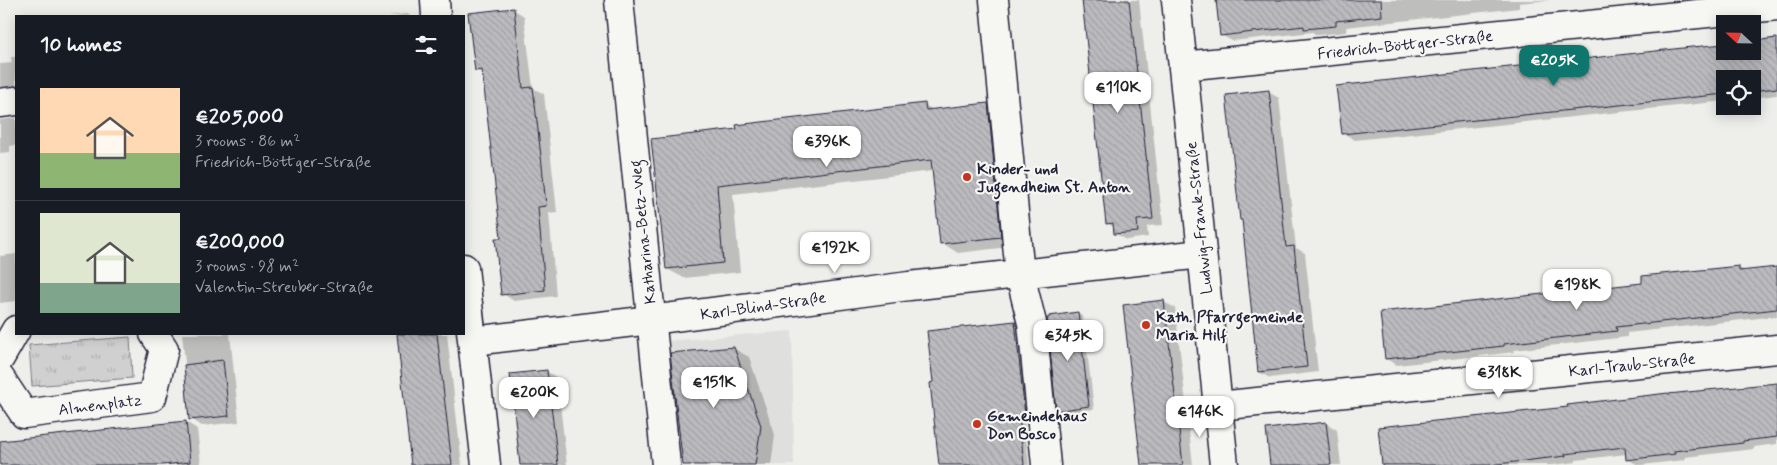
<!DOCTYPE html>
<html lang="en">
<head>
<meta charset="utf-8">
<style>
	:root { --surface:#171b24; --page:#242831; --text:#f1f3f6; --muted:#9ea1a6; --line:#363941; --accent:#0f766e }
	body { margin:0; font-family:Mynerve,sans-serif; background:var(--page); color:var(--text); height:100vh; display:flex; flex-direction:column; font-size:19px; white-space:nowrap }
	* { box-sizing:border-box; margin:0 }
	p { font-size:16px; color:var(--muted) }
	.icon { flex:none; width:28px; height:28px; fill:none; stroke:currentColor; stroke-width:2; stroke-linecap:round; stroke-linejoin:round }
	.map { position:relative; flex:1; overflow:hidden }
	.sheet { position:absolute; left:15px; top:15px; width:450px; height:320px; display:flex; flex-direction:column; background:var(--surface); border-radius:0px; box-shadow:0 2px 12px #0003 }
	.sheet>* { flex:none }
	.needle { width:32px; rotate:292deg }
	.controls { position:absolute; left:1716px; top:15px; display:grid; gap:10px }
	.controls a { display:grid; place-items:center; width:45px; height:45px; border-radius:0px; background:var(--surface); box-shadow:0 2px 12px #0003; font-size:25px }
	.price { position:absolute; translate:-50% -42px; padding:0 11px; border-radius:10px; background:#fff; color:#222; font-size:16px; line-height:32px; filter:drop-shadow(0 1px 2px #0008) }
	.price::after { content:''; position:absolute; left:50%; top:30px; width:15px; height:11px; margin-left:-8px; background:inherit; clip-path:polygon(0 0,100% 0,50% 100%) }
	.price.active { background:var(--accent); color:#fff }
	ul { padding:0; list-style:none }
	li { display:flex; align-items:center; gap:15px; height:125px; padding:0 25px }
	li+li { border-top:1px solid var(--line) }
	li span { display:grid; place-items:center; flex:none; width:140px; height:100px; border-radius:0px; color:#555 }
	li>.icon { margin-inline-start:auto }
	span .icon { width:60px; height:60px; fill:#fffc; stroke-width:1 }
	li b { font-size:21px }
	h2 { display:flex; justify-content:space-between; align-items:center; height:60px; padding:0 25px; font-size:21px }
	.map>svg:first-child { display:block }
	.built { fill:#dfdfde }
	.grass { fill:url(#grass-tufts); stroke:#797986 }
	.shadow { fill:#0003 }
	.building { fill:url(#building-back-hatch); stroke:#22223b }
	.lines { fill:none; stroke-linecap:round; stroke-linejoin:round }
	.minor-casing { stroke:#22223b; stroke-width:31 }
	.minor { stroke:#f6f6f2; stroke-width:28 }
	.poi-dot { fill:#c8321e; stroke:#f6f6f2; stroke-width:2 }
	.labels { text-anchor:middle; stroke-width:4.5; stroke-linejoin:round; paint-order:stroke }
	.street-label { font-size:16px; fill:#22223b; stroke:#f6f6f2 }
	.poi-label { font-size:16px; font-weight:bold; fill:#22223b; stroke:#f6f6f2; text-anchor:start }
</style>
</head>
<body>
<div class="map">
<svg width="1777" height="465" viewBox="0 0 1777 465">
	<defs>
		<pattern id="grass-tufts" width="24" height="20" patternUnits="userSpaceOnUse" patternTransform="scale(1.25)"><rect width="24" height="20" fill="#d0d0d1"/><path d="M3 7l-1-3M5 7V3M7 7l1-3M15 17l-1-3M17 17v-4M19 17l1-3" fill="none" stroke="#b2b2b4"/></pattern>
		<pattern id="building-back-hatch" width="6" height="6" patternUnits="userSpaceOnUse" patternTransform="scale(1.25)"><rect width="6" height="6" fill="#bbbbbf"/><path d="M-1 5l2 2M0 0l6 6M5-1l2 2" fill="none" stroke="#a0a0a5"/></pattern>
	</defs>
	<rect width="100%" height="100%" fill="#eeeeeb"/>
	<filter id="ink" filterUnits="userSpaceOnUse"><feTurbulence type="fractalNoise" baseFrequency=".02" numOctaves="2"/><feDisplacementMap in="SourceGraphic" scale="10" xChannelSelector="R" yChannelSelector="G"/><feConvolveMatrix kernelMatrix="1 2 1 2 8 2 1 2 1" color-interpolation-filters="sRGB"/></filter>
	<g filter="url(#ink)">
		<path class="built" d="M792,331L794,465H677L665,341Z"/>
		<path class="grass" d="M130,337L132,378L32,386L29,345Z"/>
		<g class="shadow">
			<path d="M1083,0H1139L1163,225L1147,226L1148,237L1126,240L1115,233V228L1107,223Z"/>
			<path d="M1218,0H1550L1519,3V8L1346,27L1347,32L1316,35L1313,32L1232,41L1221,35Z"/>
			<path d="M513,9L524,16L533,88L544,94L557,212L549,213L556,296L514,301L503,294L502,239L484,75L476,70Z"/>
			<path d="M407,14L411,16H388Z"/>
			<path d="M1777,39V95L1752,98V79H1725V101L1355,140L1343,133L1725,45V51H1752Z"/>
			<path d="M11,57H16V89L0,92V64L12,63Z"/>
			<path d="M1268,92L1279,98L1296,248L1305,253L1318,372L1270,378L1259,372Z"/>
			<path d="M925,105L935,111L988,105L1005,114L1017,246L958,253L942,243L933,171L733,194L740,272L684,278L667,269L738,130Z"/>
			<path d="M16,118V145L10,146V152L0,153V120Z"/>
			<path d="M16,254V301L0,303V256Z"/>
			<path d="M1738,267L1746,272L1777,269V316L1627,333V337L1514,350L1515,352L1397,365L1386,359L1644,284Z"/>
			<path d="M1164,302L1175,308L1193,465H1142Z"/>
			<path d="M1078,313L1083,317L1094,409L1063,413L1058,410Z"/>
			<path d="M1015,323L1021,326L1030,417L1024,418L1029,465H940L929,332Z"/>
			<path d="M182,334H230L239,422L202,426L191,419Z"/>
			<path d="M399,334H447L462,465H413Z"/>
			<path d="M733,348L749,357L775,435L771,465H684Z"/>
			<path d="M546,371L557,378L567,465H521Z"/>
			<path d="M1777,384V444L1754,447V449L1685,457V460L1642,465H1638L1627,459V454L1576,460V462L1552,465H1383L1569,408Z"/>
			<path d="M186,422L197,429L201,465H0V442Z"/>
			<path d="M1326,423L1337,430L1341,465H1271Z"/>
		</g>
		<g class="building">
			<path d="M1082,0H1129L1153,219L1137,220L1138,232L1114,234L1113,223L1106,224Z"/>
			<path d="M1216,0H1381L1382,16L1336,21V26L1304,29V26L1220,36Z"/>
			<path d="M514,8L523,88L533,87L542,165L546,206L538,207L545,290L501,295L495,238H501L482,70L475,71L468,13Z"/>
			<path d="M1777,38V88L1752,91V79H1725V94L1342,134L1336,86L1692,47L1725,44V51H1752V41Z"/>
			<path d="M1269,90L1286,247L1294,246L1307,367L1258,372L1242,220H1240L1226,95Z"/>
			<path d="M925,103L926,110L988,103L1001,237L940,244L931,160L717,185L723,263L666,269L651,139L737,129L736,125Z"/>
			<path d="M1739,266V271L1777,267V309L1616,327L1617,331L1504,344V346L1385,359L1380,312L1642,283V276Z"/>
			<path d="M1164,300L1183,465H1141L1123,305Z"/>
			<path d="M1078,312L1089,406L1056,411L1047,318H1049V316Z"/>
			<path d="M1015,321L1025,415H1019L1024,465H939L930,383L933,382L927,331Z"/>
			<path d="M397,334H437L452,465H411Z"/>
			<path d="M734,347L761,426L755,465H683L670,353Z"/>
			<path d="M223,360L229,416L189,420L184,365Z"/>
			<path d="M547,370L558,465H520L510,374Z"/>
			<path d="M1777,383V437L1743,441V443L1674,451L1675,454L1626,460L1625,447L1565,454L1566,456L1489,465H1382L1378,427L1568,407L1567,405L1668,393V394Z"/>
			<path d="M186,421L190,462L163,465H0V441Z"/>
			<path d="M1326,422L1331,465H1270L1266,429Z"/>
		</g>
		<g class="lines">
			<g class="minor-casing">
				<g id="minor">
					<path d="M435,0L436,16"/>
					<path d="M619,0L666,465"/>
					<path d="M994,0L1020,275L1032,323L1046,465"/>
					<path d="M1176,0L1224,465"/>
					<path d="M1183,66L1777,6"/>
					<path d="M0,103L16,101"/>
					<path d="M464,268L486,465"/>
					<path d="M473,341L651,320L909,286L1202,254"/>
					<path d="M0,358L16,330"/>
					<path d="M0,378L24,414L152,397L164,349L154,334"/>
					<path d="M1218,406L1777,349"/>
				</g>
			</g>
			<use href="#minor" class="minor"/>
		</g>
	</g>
	<g class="poi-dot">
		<circle cx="967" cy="177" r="5"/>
		<circle cx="1146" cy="325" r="5"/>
		<circle cx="977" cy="424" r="5"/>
	</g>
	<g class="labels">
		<g class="street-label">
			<text transform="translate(1405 44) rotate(-6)" y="6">Friedrich-Böttger-Straße</text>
			<text transform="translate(1198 218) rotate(-96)" y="6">Ludwig-Frank-Straße</text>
			<text transform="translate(642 232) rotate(-96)" y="6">Katharina-Betz-Weg</text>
			<text transform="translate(763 305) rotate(-8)" y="6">Karl-Blind-Straße</text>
			<text transform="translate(1632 364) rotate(-6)" y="6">Karl-Traub-Straße</text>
			<text transform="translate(100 404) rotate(-7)" y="6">Almenplatz</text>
		</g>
		<g class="poi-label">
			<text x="977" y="174">Kinder- und<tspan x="977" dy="18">Jugendheim St. Anton</tspan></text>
			<text x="1156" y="322">Kath. Pfarrgemeinde<tspan x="1156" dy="18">Maria Hilf</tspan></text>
			<text x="987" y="421">Gemeindehaus<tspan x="987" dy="18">Don Bosco</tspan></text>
		</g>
	</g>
</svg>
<div class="controls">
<a><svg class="needle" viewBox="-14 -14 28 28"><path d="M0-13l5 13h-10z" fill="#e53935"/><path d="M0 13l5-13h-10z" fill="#9ea1a6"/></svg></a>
<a><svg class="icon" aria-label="locate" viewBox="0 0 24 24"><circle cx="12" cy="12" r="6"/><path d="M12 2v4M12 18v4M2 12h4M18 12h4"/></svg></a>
</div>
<b class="price active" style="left:1554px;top:87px">€205K</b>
<b class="price" style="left:1118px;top:114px">€110K</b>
<b class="price" style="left:827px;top:168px">€396K</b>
<b class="price" style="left:835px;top:274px">€192K</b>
<b class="price" style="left:1577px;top:311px">€198K</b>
<b class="price" style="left:1068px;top:362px">€345K</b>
<b class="price" style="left:1499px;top:399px">€318K</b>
<b class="price" style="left:714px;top:409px">€151K</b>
<b class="price" style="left:534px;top:419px">€200K</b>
<b class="price" style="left:1200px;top:438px">€146K</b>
<section class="sheet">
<h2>10 homes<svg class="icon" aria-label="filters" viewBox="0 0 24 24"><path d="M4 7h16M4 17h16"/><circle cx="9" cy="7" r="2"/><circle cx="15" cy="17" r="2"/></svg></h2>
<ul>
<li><span style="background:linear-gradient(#ffd9b3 65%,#8fb573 0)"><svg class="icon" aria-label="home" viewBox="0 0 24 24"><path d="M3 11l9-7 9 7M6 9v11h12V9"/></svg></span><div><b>€205,000</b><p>3 rooms · 86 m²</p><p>Friedrich-Böttger-Straße</p></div></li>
<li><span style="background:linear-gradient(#dfe7d0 70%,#7fa58c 0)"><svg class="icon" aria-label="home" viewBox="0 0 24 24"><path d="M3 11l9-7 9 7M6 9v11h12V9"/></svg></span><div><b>€200,000</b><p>3 rooms · 98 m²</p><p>Valentin-Streuber-Straße</p></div></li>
</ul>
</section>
</div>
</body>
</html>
